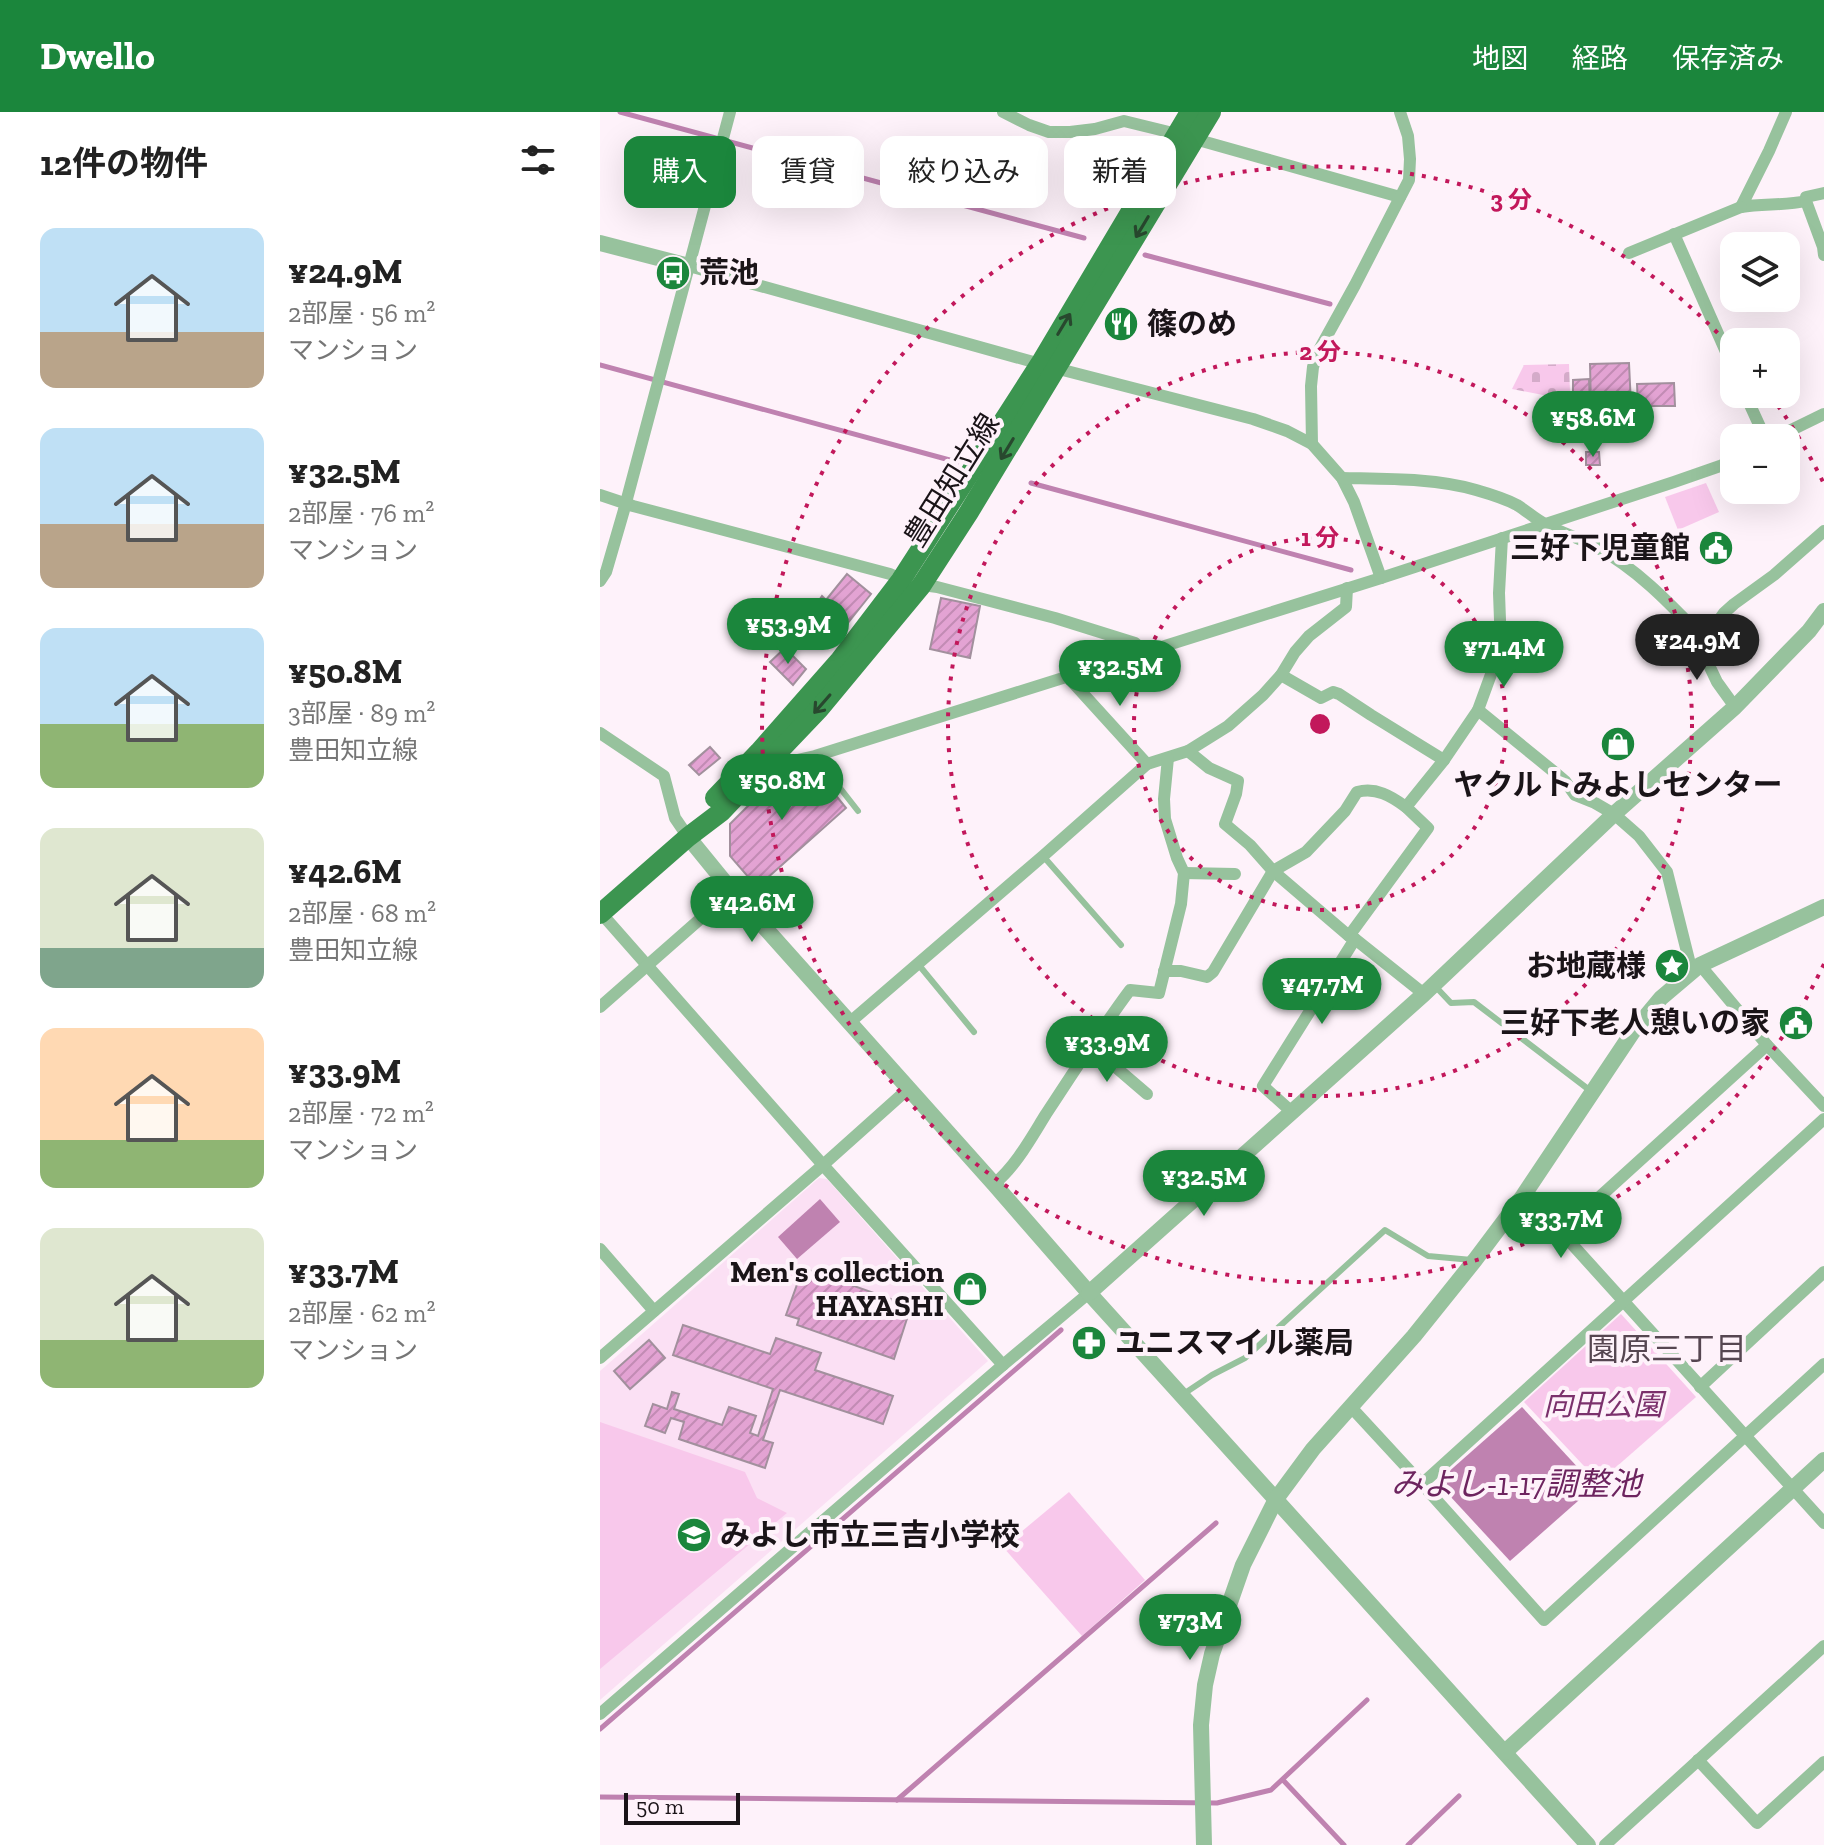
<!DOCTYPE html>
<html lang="ja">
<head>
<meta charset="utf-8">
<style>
	:root { --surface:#fff; --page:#f6f6f6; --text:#222; --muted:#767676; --accent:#1b863c }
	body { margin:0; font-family:"Zilla Slab","Noto Sans JP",serif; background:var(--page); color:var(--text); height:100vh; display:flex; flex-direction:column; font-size:30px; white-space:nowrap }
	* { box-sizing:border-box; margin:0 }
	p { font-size:26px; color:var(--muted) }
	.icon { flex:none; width:44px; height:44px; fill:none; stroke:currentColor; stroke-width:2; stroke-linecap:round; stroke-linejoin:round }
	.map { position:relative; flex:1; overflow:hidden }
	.drawer { display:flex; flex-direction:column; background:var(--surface); width:600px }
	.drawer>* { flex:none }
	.top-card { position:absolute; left:24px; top:24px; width:760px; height:72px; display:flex; gap:16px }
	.buttons { position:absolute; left:1120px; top:120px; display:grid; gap:16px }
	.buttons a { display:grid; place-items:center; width:80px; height:80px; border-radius:16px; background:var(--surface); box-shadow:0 8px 32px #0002; font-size:40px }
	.scale { position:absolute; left:24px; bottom:20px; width:116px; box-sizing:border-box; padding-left:8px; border:4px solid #1a1418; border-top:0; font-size:22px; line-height:28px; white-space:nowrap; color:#1a1418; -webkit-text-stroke:6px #fef2fa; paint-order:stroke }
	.price { position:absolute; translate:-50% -68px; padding:0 18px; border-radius:28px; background:var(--accent); color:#fff; font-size:26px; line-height:52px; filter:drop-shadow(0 2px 4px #0008) }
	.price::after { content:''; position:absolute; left:50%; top:48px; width:24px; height:18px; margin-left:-12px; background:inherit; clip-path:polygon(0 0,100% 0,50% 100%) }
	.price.selected { background:#222; color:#fff }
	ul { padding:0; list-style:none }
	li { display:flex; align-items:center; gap:24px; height:200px; padding:0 40px }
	li span { display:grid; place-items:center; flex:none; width:224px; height:160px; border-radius:16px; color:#555 }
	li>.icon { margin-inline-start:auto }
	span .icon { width:96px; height:96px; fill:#fffc; stroke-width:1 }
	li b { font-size:34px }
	h2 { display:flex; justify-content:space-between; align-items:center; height:96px; padding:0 40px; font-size:34px }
	.tag { padding:0 28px; border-radius:16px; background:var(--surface); box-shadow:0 8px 32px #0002; font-size:28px; line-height:72px }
	.tag.selected { background:var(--accent); color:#fff }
	header { display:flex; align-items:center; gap:48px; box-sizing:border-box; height:112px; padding:0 40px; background:var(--accent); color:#fff }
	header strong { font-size:38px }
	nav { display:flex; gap:44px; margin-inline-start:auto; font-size:28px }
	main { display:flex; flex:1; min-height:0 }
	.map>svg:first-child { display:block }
	.built { fill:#fbe0f4 }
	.green { fill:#f8c8eb }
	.cemetery { fill:url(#cemetery-stones) }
	.water { fill:#bf82b0 }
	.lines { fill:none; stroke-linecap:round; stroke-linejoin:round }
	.stream { stroke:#bf82b0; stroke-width:5 }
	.building { fill:url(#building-hatch); stroke:#a2909d; stroke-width:2 }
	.service { stroke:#97c29d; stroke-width:6 }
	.minor { stroke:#97c29d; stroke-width:12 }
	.tertiary { stroke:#97c29d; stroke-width:16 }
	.primary { stroke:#3c9550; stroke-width:20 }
	.oneway { stroke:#28482e }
	.ring { fill:none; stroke:#c2185b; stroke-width:4; stroke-dasharray:4 8 }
	.labels { text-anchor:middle; stroke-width:8; stroke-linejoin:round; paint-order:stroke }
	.poi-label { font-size:30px; font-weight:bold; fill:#1a1418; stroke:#fef2fa; text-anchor:start }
	.street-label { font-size:30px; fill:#1a1418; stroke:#fef2fa }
	.park-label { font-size:30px; font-style:italic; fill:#7b316c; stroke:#fef2fa }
	.neighbourhood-label { font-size:32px; fill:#564651; stroke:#fef2fa }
	.water-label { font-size:32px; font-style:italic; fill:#6d245f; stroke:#fef2fa }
	.centre { fill:#c2185b; stroke:#fef2fa; stroke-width:4 }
	.ring-label { font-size:24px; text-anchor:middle; font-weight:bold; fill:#c2185b; stroke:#fef2fa; stroke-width:8; stroke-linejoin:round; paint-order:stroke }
</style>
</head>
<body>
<header>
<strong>Dwello</strong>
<nav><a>地図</a><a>経路</a><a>保存済み</a></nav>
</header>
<main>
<section class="drawer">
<h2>12件の物件<svg class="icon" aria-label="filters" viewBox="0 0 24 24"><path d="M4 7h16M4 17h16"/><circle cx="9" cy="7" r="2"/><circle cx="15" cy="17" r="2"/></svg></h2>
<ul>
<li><span style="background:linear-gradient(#bfe0f5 65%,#b9a48a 0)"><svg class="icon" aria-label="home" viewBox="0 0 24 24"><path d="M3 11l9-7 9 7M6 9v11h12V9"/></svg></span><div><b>¥24.9M</b><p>2部屋 · 56 m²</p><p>マンション</p></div></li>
<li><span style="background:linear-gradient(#bfe0f5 60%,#b9a48a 0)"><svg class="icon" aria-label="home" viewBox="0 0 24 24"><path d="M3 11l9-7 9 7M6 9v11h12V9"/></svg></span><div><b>¥32.5M</b><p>2部屋 · 76 m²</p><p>マンション</p></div></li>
<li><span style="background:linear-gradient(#bfe0f5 60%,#8fb573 0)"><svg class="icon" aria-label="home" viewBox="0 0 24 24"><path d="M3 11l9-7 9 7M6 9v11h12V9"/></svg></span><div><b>¥50.8M</b><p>3部屋 · 89 m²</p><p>豊田知立線</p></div></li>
<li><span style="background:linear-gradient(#dfe7d0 75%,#7fa58c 0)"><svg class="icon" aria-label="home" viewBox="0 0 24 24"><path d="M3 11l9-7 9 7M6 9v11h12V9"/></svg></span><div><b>¥42.6M</b><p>2部屋 · 68 m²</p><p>豊田知立線</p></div></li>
<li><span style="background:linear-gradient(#ffd9b3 70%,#8fb573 0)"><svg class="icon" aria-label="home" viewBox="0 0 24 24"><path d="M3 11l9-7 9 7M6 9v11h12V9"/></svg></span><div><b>¥33.9M</b><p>2部屋 · 72 m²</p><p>マンション</p></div></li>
<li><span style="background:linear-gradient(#dfe7d0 70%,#8fb573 0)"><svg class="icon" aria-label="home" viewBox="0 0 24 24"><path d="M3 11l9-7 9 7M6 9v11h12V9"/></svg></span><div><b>¥33.7M</b><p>2部屋 · 62 m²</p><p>マンション</p></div></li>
</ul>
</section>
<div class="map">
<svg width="1224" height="1733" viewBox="0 0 1224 1733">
	<defs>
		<pattern id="cemetery-stones" width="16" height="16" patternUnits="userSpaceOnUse" patternTransform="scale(2)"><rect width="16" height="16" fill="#f8c8eb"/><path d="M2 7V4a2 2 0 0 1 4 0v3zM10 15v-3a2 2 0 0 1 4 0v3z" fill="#d4abc9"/></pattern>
		<pattern id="building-hatch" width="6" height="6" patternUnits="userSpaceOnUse" patternTransform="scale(2)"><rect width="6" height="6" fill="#e3a3d3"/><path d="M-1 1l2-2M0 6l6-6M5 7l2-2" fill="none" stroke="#c28bb4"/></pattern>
	</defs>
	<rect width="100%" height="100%" fill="#fef2fa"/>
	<path class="built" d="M219,1066L227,1067L388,1249L0,1588V1259Z"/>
	<g class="green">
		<path d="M1106,371L1119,400L1078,418L1065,385Z"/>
		<path d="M1021,1202L1096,1285L999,1370L924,1290Z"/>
		<path d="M0,1310L145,1360L157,1386L187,1401L0,1557Z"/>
		<path d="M469,1380L545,1468L482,1524L403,1435Z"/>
	</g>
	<path class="cemetery" d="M969,252L970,280L953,285L912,277L924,253Z"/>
	<g class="water">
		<path d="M220,1087L240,1110L197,1147L178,1125Z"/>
		<path d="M922,1295L995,1374L910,1449L837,1370Z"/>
	</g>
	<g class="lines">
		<g class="stream">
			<path d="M20,0L484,126"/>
			<path d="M545,143L730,192"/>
			<path d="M0,253L357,350"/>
			<path d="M431,371L751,458"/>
			<path d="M0,1617L461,1218"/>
			<path d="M683,1668L744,1733"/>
			<path d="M0,1685L617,1691L671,1678L767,1588"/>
			<path d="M297,1688L616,1411"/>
			<path d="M808,1733L859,1684"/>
		</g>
	</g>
	<g class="building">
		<path d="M1029,251L1031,293L991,295L990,252Z"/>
		<path d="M989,267L990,293L973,294V268Z"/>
		<path d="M1074,271L1075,294H1038L1037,272Z"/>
		<path d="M986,340H999L1000,353H986Z"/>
		<path d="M247,462L271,482L235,527L210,506L214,502L211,500L222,484L226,488Z"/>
		<path d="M341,486L380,494L370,546L330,537Z"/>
		<path d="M185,536L206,557L193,573L170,550Z"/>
		<path d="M110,635L120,646L99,663L89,653Z"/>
		<path d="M213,655L246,696L157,775L130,744V712L181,661Z"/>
		<path d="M203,1156L311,1194L294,1247L197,1213L199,1207L186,1203Z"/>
		<path d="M83,1213L170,1242L176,1226L221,1241L215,1258L293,1284L283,1312L180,1278L163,1328L173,1331L165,1356L79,1327L84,1310L71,1306L65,1321L45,1314L53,1292L67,1297L72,1280L79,1282L74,1297L122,1313L129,1295L156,1304L150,1321L158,1324L173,1277L73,1243Z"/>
		<path d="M49,1228L65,1246L30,1277L14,1259Z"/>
	</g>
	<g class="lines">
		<g class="service">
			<path d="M215,644L258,699"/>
			<path d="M443,744L521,833"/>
			<path d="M318,852L374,920"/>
			<path d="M834,873L851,891L874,890L992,980"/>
			<path d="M582,1283L612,1263L645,1246L785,1118L828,1144L872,1148"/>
		</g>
		<g class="minor">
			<path d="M403,0L429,13L449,20H470L495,17L524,9L577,22L800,85"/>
			<path d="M1186,0L1169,39L1141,95C1162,91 1184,94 1206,89V85L1224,81"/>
			<path d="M1206,89L1223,135L1224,143"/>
			<path d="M1074,122L1134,258"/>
			<path d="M1029,141L1141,95"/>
			<path d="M89,154L455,256L653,307L687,319L712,332L742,366L754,390L781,466"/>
			<path d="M1145,282L1161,317L1168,326"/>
			<path d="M1175,326L1224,302"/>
			<path d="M712,332L711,274L713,255L718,240L755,173L809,68L810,47L808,24L800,0"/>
			<path d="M742,366C785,367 835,366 876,378C890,382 904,386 917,393C927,399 936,408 947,413C964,422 982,427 998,436C1040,459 1072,494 1105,528L1124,501L1134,492L1174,463L1224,419"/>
			<path d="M0,383L33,394L290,462C305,470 320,474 337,475L455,506L535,531L544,539"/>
			<path d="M0,469L6,460L24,398L130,0"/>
			<path d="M1105,528L1107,549L1117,570L1135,595"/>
			<path d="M681,563L721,586L733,580L739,582L771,603L844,648"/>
			<path d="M467,564L547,652"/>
			<path d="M878,598L953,659L965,669L975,683L995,691L1014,702L1039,724L1067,760L1092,860"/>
			<path d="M0,621L64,664L75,706L88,725"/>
			<path d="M588,639L609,656L638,669L636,682L625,712L650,733L673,759L749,824L755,827L824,882"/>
			<path d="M166,655L215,644L781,466L1074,370L1120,354L1134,347"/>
			<path d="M584,761L635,762"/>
			<path d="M1,801L223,1053L403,1253"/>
			<path d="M749,824L828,716L806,695L844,648L878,598L901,535L899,481L902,426"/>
			<path d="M1100,853L1167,933L1224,994"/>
			<path d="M564,859H581L607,865L613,860L673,759L706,740L745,699L757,680C776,675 791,684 806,695"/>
			<path d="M0,895L132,779"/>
			<path d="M249,911L443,744L547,652L588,639L628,614L663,583L681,563L695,540L709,524L746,495L747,476"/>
			<path d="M491,934L547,982"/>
			<path d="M693,1001L663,974L755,827"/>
			<path d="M394,1072C416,1054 431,1026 446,1002C474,960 500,918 530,878L559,881L581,792L584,761L577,746L565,707L564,687L568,646"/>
			<path d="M923,1084L961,1120L1224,1411"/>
			<path d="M961,1120L1167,933"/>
			<path d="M0,1137L54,1199"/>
			<path d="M0,1246L223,1053L308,977"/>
			<path d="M1100,1275L1224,1160"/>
			<path d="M750,1294L822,1372L1224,1007"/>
			<path d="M822,1372L944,1508L1224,1252"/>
			<path d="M0,1602L403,1253L489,1181"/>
			<path d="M1098,1648L1157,1711L1224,1650"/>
			<path d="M1005,1733L1224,1534"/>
		</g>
		<g class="tertiary">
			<path d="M0,131L89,154"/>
			<path d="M88,725L132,779L394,1072L489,1181L988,1733"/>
			<path d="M489,1181L824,882L1014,702L1135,595L1209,519L1224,499"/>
			<path d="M905,1640L1224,1348"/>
			<path d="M604,1733L601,1613L605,1573L612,1542L643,1453L676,1387L713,1337L814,1224L875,1148L923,1084L1032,921L1061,886L1100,853L1224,795"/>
		</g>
		<g class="primary">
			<path d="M115,686L159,640L240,548L301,468L440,252L590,0"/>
			<path d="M0,802L88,725L121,700L219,597L321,474L369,400L611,0"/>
		</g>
	</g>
	<defs><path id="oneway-shaft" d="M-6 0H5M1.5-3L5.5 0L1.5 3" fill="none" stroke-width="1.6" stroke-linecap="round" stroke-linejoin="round" transform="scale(2)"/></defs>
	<g class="oneway">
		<use href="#oneway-shaft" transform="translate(542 115) rotate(121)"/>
		<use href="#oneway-shaft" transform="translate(464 212) rotate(-59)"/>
		<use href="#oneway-shaft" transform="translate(407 337) rotate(121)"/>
		<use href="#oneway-shaft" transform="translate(222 592) rotate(131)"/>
	</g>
	<g class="ring">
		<circle cx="720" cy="612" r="186"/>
		<circle cx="720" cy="612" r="372"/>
		<path d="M1224 852A558 558 0 1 1 1131 235M1171 284A558 558 0 0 1 1224 372"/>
	</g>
	<defs>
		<g id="bus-disc" transform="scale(1.8)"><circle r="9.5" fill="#1b863c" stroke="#fef2fa"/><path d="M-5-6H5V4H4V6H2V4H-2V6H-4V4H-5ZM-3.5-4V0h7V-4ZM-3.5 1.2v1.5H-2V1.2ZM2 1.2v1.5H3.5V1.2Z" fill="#fff"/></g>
		<g id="restaurant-disc" transform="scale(1.8)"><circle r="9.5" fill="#1b863c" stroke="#fef2fa"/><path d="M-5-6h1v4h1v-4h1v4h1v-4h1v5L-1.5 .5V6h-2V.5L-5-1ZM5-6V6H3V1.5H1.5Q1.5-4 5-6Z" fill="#fff"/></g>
		<g id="civic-disc" transform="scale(1.8)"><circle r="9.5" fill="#1b863c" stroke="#fef2fa"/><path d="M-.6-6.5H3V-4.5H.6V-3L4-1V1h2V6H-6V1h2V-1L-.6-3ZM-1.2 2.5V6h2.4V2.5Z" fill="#fff"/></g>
		<g id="shop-disc" transform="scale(1.8)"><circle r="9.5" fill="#1b863c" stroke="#fef2fa"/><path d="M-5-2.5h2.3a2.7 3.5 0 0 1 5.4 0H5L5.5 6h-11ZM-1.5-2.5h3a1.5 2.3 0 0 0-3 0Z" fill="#fff"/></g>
		<g id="sight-disc" transform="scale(1.8)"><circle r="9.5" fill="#1b863c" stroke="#fef2fa"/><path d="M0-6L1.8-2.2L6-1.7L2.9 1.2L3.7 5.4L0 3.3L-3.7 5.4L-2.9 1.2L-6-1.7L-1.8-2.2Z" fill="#fff"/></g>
		<g id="pharmacy-disc" transform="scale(1.8)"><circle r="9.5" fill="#1b863c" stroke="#fef2fa"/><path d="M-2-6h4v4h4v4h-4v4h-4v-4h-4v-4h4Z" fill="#fff"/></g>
		<g id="school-disc" transform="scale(1.8)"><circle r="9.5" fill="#1b863c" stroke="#fef2fa"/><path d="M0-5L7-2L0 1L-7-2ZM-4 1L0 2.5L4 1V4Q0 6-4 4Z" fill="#fff"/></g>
	</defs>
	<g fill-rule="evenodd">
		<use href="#bus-disc" x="73" y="161"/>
		<use href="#restaurant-disc" x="521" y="212"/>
		<use href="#civic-disc" x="1116" y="436"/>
		<use href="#shop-disc" x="1018" y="632"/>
		<use href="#sight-disc" x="1072" y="854"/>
		<use href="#civic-disc" x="1196" y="911"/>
		<use href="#shop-disc" x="370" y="1177"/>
		<use href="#pharmacy-disc" x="489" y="1231"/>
		<use href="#school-disc" x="94" y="1423"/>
	</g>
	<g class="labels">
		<g class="poi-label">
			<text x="99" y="171">荒池</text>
			<text x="547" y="222">篠のめ</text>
			<text x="1090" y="446" text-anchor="end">三好下児童館</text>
			<text x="1018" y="683" text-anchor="middle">ヤクルトみよしセンター</text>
			<text x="1046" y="864" text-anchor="end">お地蔵様</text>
			<text x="1170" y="921" text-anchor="end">三好下老人憩いの家</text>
			<text x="344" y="1170" text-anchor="end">Men's collection<tspan x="344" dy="34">HAYASHI</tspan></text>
			<text x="515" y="1241">ユニスマイル薬局</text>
			<text x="120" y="1433">みよし市立三吉小学校</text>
		</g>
		<g class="street-label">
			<text transform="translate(352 368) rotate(-58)" y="10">豊田知立線</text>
		</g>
		<g class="park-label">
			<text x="1003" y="1303">向田公園</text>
		</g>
		<g class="neighbourhood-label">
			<text x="1067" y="1248">園原三丁目</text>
		</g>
		<g class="water-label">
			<text x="916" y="1383">みよし-1-17調整池</text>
		</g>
	</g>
	<circle cx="720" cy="612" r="12" class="centre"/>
	<g class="ring-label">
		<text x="911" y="96">3 分</text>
		<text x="720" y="248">2 分</text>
		<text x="720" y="434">1 分</text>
	</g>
</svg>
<div class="buttons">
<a><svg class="icon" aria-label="layers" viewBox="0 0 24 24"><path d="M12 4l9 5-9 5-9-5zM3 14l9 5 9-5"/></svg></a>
<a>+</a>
<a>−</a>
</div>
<div class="scale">50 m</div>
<b class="price" style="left:993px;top:347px">¥58.6M</b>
<b class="price" style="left:188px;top:554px">¥53.9M</b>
<b class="price selected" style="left:1097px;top:570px">¥24.9M</b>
<b class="price" style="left:904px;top:577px">¥71.4M</b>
<b class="price" style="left:520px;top:596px">¥32.5M</b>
<b class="price" style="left:182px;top:710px">¥50.8M</b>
<b class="price" style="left:152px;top:832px">¥42.6M</b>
<b class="price" style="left:722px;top:914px">¥47.7M</b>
<b class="price" style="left:507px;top:972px">¥33.9M</b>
<b class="price" style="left:604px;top:1106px">¥32.5M</b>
<b class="price" style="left:961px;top:1148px">¥33.7M</b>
<b class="price" style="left:590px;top:1550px">¥73M</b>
<div class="top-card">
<a class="tag selected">購入</a>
<a class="tag">賃貸</a>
<a class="tag">絞り込み</a>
<a class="tag">新着</a>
</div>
</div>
</main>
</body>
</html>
